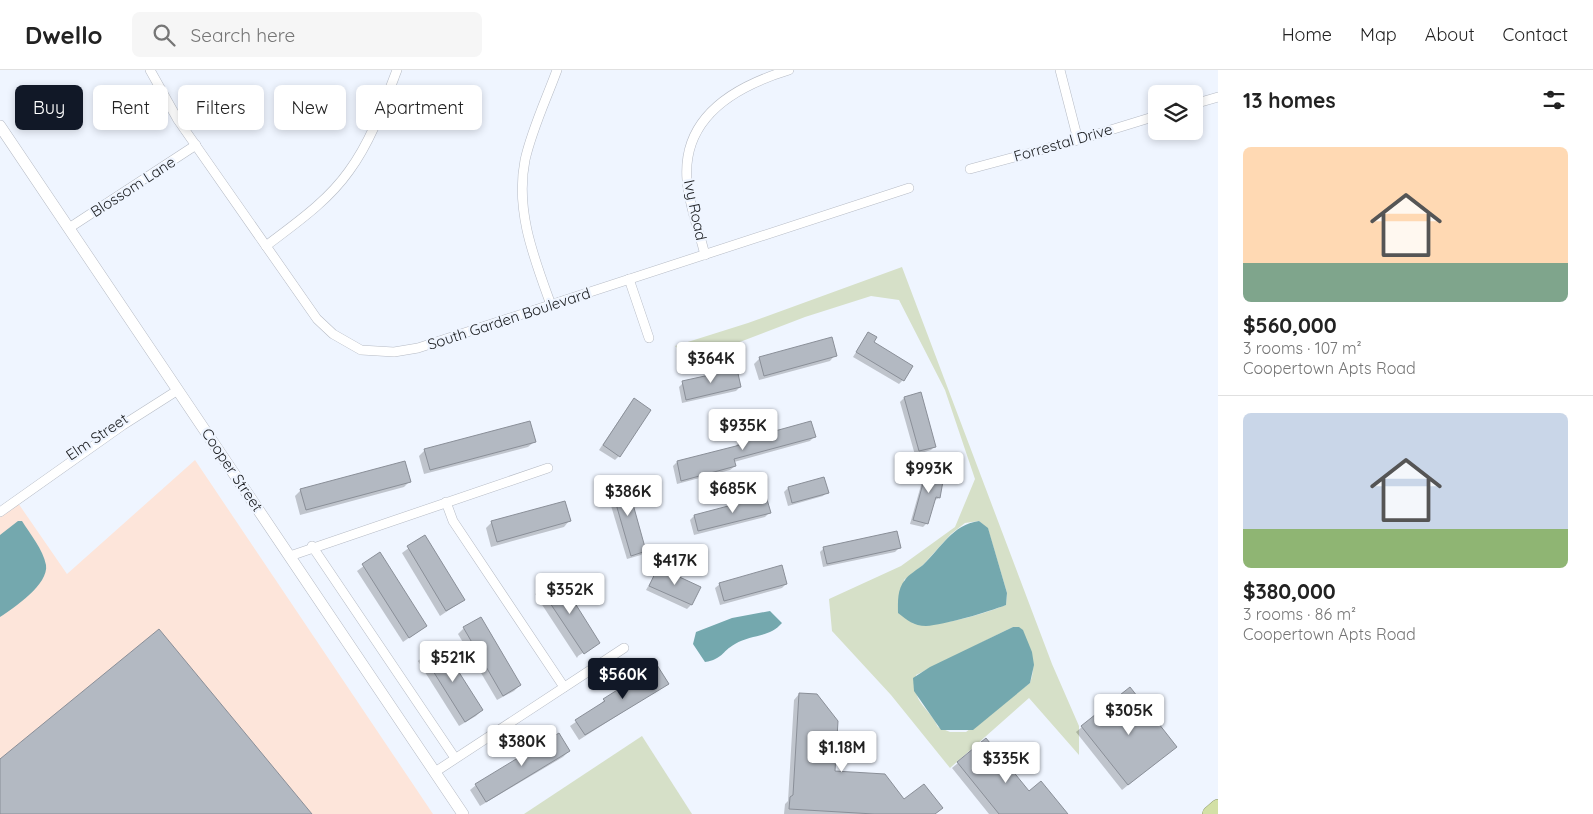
<!DOCTYPE html>
<html lang="en">
<head>
<meta charset="utf-8">
<style>
	:root { --surface:#fff; --page:#f6f6f6; --text:#222; --muted:#767676; --line:#e0e0e0; --accent:#111827 }
	body { margin:0; font-family:Quicksand,sans-serif; background:var(--page); color:var(--text); height:100vh; display:flex; flex-direction:column; font-size:19px; white-space:nowrap }
	* { box-sizing:border-box; margin:0 }
	p { font-size:16px; color:var(--muted) }
	.icon { flex:none; width:28px; height:28px; fill:none; stroke:currentColor; stroke-width:2; stroke-linecap:round; stroke-linejoin:round }
	.map { position:relative; flex:1; overflow:hidden }
	.drawer { display:flex; flex-direction:column; background:var(--surface); width:375px }
	.drawer>* { flex:none }
	.guide { position:absolute; left:15px; top:15px; width:475px; height:45px; display:flex; gap:10px }
	.tools { position:absolute; left:1148px; top:15px; display:grid; gap:10px }
	.tools a { display:grid; place-items:center; width:55px; height:55px; border-radius:8px; background:var(--surface); box-shadow:0 2px 8px #0003; font-size:25px }
	.price { position:absolute; translate:-50% -42px; padding:0 11px; border-radius:5px; background:#fff; color:#222; font-size:16px; line-height:32px; filter:drop-shadow(0 1px 2px #0008) }
	.price::after { content:''; position:absolute; left:50%; top:30px; width:15px; height:11px; margin-left:-8px; background:inherit; clip-path:polygon(0 0,100% 0,50% 100%) }
	.price.active { background:var(--accent); color:#fff }
	ul { padding:0; list-style:none }
	li { display:grid; align-content:center; gap:10px; height:265px; padding:0 25px }
	li+li { border-top:1px solid var(--line) }
	li span { display:grid; place-items:center; height:155px; border-radius:8px; color:#555 }
	li>.icon { margin-inline-start:auto }
	span .icon { width:90px; height:90px; fill:#fffc; stroke-width:1 }
	li b { font-size:21px }
	h2 { display:flex; justify-content:space-between; align-items:center; height:60px; padding:0 25px; font-size:21px }
	.chip { padding:0 18px; border-radius:8px; background:var(--surface); box-shadow:0 2px 8px #0003; font-size:18px; line-height:45px }
	.chip.active { background:var(--accent); color:#fff }
	header { display:flex; align-items:center; gap:30px; box-sizing:border-box; height:70px; padding:0 25px; background:var(--surface); border-bottom:1px solid var(--line) }
	header strong { font-size:24px }
	nav { display:flex; gap:28px; margin-inline-start:auto; font-size:18px }
	.search { width:350px; height:45px; background:var(--page); display:flex; align-items:center; gap:12px; box-sizing:border-box; padding:0 18px; border-radius:8px; color:var(--muted); font-size:19px }
	main { display:flex; flex:1; min-height:0 }
	.map>svg:first-child { display:block }
	.industrial { fill:#fde5da }
	.green { fill:#d6e0c8; fill-rule:evenodd }
	.water { fill:#74a8ae }
	.shadow { fill:#0003 }
	.building { fill:#b3b9c2; stroke:#8a8f98 }
	.lines { fill:none; stroke-linecap:round; stroke-linejoin:round }
	.minor-casing { stroke:#b6bbc5; stroke-width:10 }
	.tertiary-casing { stroke:#b6bbc5; stroke-width:12 }
	.trunk-casing { stroke:#8b9667; stroke-width:16 }
	.minor { stroke:#fff; stroke-width:9 }
	.tertiary { stroke:#fff; stroke-width:11 }
	.trunk { stroke:#d3e0a6; stroke-width:15 }
	.labels { text-anchor:middle; stroke-width:4.5; stroke-linejoin:round; paint-order:stroke }
	.street-label { font-size:15px; fill:#191b1e; stroke:#eff5ff }
</style>
</head>
<body>
<header>
<strong>Dwello</strong>
<div class="search"><svg class="icon" aria-label="search" viewBox="0 0 24 24"><circle cx="10" cy="10" r="6"/><path d="M15 15l6 6"/></svg>Search here</div>
<nav><a>Home</a><a>Map</a><a>About</a><a>Contact</a></nav>
</header>
<main>
<div class="map">
<svg width="1218" height="744" viewBox="0 0 1218 744">
	<rect width="100%" height="100%" fill="#eff5ff"/>
	<path class="industrial" d="M195,390L433,744H0V444L18,433L67,504Z"/>
	<g class="green">
		<path d="M902,197L1052,594L1079,656V685L1029,628L950,698L891,625L832,561L829,529L901,496L955,457L975,409L945,320L899,230L871,226L805,247L690,291L675,276L748,253ZM979,451L988,459L1007,523L1006,535C980,545 938,558 912,553L904,510L923,495L951,464L965,453ZM1013,557C1028,577 1039,587 1030,613L966,662H950L938,657C927,634 912,635 916,605Z"/>
		<path d="M642,666L692,744H524Z"/>
	</g>
	<g class="water">
		<path d="M18,451H22C30,464 43,479 46,495C49,514 14,538 0,547V465Z"/>
		<path d="M979,451L988,458L1007,523L1006,535C988,542 944,555 926,556C914,556 907,550 898,543C898,532 897,519 905,510C909,504 917,500 923,495C942,477 952,455 979,451Z"/>
		<path d="M770,541L782,553C769,568 751,564 735,574C721,582 723,589 705,592L693,574L696,562L732,548Z"/>
		<path d="M1013,557H1019L1023,560L1032,582L1034,595L1030,613L973,660H941L914,621L913,608L930,597Z"/>
	</g>
	<g class="shadow">
		<path d="M868,263L872,273L903,310L899,314L853,287Z"/>
		<path d="M835,285L830,291L759,310L754,294L760,288Z"/>
		<path d="M683,313L740,317L736,321L682,333L679,317Z"/>
		<path d="M904,328L935,376L931,380L915,385L900,332Z"/>
		<path d="M630,334L619,386L615,390L599,380Z"/>
		<path d="M810,352L814,367L810,371L734,392L735,396L730,400L677,414L673,396L677,392L735,377L739,372Z"/>
		<path d="M534,372L528,377L424,404L419,386L425,380Z"/>
		<path d="M929,397L943,411L939,428L933,431L927,453L923,457L910,454L925,401Z"/>
		<path d="M625,410L645,481L641,485L627,489L606,419L610,415Z"/>
		<path d="M409,412L404,417L300,445L295,426L301,420Z"/>
		<path d="M788,418L827,422L823,426L788,436L784,422Z"/>
		<path d="M766,428L769,443L765,447L694,465L690,450L694,446Z"/>
		<path d="M569,451L564,457L491,477L486,458L492,452Z"/>
		<path d="M425,466L464,530L440,546L402,483Z"/>
		<path d="M824,478H899L895,482L823,497L820,482Z"/>
		<path d="M380,484L426,556L403,572L357,501Z"/>
		<path d="M658,499L691,535L687,539L646,520Z"/>
		<path d="M558,508L598,573L578,586L577,588L535,524Z"/>
		<path d="M720,514H786L782,518L720,535L715,518Z"/>
		<path d="M464,558L520,615L514,621L497,630L458,564Z"/>
		<path d="M424,586L482,640L476,646L459,656L418,591Z"/>
		<path d="M667,614L579,670L570,656L599,636L604,630Z"/>
		<path d="M799,624L834,702L935,744H784L785,734L788,731L794,630Z"/>
		<path d="M1082,657L1175,677L1122,720L1076,662Z"/>
		<path d="M569,681L563,687L480,736L470,720L476,715Z"/>
		<path d="M958,693L1029,723L1066,744H989L952,698Z"/>
	</g>
	<g class="building">
		<path d="M868,262L877,267L874,272L913,296L904,311L856,282Z"/>
		<path d="M832,267L837,286L764,306L759,287Z"/>
		<path d="M737,299L741,317L686,330L682,311Z"/>
		<path d="M921,322L936,377L919,381L904,327Z"/>
		<path d="M634,328L651,340L620,387L603,375Z"/>
		<path d="M530,351L536,372L430,400L424,379Z"/>
		<path d="M811,351L816,367L734,389L736,396L681,411L677,391L740,375L739,371Z"/>
		<path d="M405,391L411,412L306,440L300,419Z"/>
		<path d="M928,395L945,400L940,428L936,427L928,454L913,450Z"/>
		<path d="M824,407L829,423L792,433L788,417Z"/>
		<path d="M626,409L646,481L631,486L610,413Z"/>
		<path d="M766,426L771,443L698,461L694,445Z"/>
		<path d="M565,431L571,451L497,472L491,451Z"/>
		<path d="M897,461L901,478L827,494L823,477Z"/>
		<path d="M425,465L465,530L446,541L407,476Z"/>
		<path d="M380,482L427,556L409,568L362,494Z"/>
		<path d="M782,495L787,514L724,531L719,513Z"/>
		<path d="M658,497L701,517L692,535L649,516Z"/>
		<path d="M558,506L600,573L584,584L540,518Z"/>
		<path d="M481,547L521,615L503,626L463,557Z"/>
		<path d="M159,559L312,744H0V689Z"/>
		<path d="M441,574L483,640L465,652L423,585Z"/>
		<path d="M657,595L669,614L585,665L575,650L605,631L603,629Z"/>
		<path d="M1130,617L1177,677L1128,715L1081,656Z"/>
		<path d="M799,623L817,624L838,651L835,701L885,704L904,729L924,714L943,738L935,744H874L789,739L790,727L793,725Z"/>
		<path d="M559,663L570,681L486,732L475,714Z"/>
		<path d="M986,668L1029,721L1041,711L1068,744H999L957,692Z"/>
	</g>
	<g class="lines">
		<g class="minor-casing">
			<g id="minor">
				<path d="M150,0L178,50L317,249L333,264L361,280L394,282L418,278L909,118"/>
				<path d="M1060,0L1078,70"/>
				<path d="M1194,34L1218,27"/>
				<path d="M970,99L1078,70L1156,46"/>
				<path d="M69,158L196,75"/>
				<path d="M266,176C296,153 327,132 349,101C371,71 384,34 397,0"/>
				<path d="M705,185C699,160 689,136 687,110C682,46 736,16 789,0"/>
				<path d="M629,209L649,268"/>
				<path d="M551,235C534,188 515,141 525,90C532,59 546,30 557,0"/>
				<path d="M446,432L453,451L564,617"/>
				<path d="M0,442L123,355L178,320"/>
				<path d="M312,476L455,688"/>
				<path d="M290,486L548,398"/>
				<path d="M435,702L624,578"/>
			</g>
		</g>
		<g class="tertiary-casing">
			<path id="tertiary" d="M0,56L463,744"/>
		</g>
		<g class="trunk-casing">
			<path id="trunk" d="M1210,744L1218,737"/>
		</g>
		<use href="#minor" class="minor"/>
		<use href="#tertiary" class="tertiary"/>
		<use href="#trunk" class="trunk"/>
	</g>
	<g class="labels">
		<g class="street-label">
			<text transform="translate(1063 73) rotate(-16)" y="5">Forrestal Drive</text>
			<text transform="translate(133 117) rotate(-33)" y="5">Blossom Lane</text>
			<text transform="translate(695 140) rotate(78)" y="5">Ivy Road</text>
			<text transform="translate(509 249) rotate(-18)" y="5">South Garden Boulevard</text>
			<text transform="translate(97 367) rotate(-34)" y="5">Elm Street</text>
			<text transform="translate(232 400) rotate(56)" y="5">Cooper Street</text>
		</g>
	</g>
</svg>
<div class="tools">
<a><svg class="icon" aria-label="layers" viewBox="0 0 24 24"><path d="M12 4l9 5-9 5-9-5zM3 14l9 5 9-5"/></svg></a>
</div>
<b class="price" style="left:711px;top:314px">$364K</b>
<b class="price" style="left:743px;top:381px">$935K</b>
<b class="price" style="left:929px;top:424px">$993K</b>
<b class="price" style="left:733px;top:444px">$685K</b>
<b class="price" style="left:628px;top:447px">$386K</b>
<b class="price" style="left:675px;top:516px">$417K</b>
<b class="price" style="left:570px;top:545px">$352K</b>
<b class="price" style="left:453px;top:613px">$521K</b>
<b class="price active" style="left:623px;top:630px">$560K</b>
<b class="price" style="left:1129px;top:666px">$305K</b>
<b class="price" style="left:522px;top:697px">$380K</b>
<b class="price" style="left:842px;top:703px">$1.18M</b>
<b class="price" style="left:1006px;top:714px">$335K</b>
<div class="guide">
<a class="chip active">Buy</a>
<a class="chip">Rent</a>
<a class="chip">Filters</a>
<a class="chip">New</a>
<a class="chip">Apartment</a>
</div>
</div>
<section class="drawer">
<h2>13 homes<svg class="icon" aria-label="filters" viewBox="0 0 24 24"><path d="M4 7h16M4 17h16"/><circle cx="9" cy="7" r="2"/><circle cx="15" cy="17" r="2"/></svg></h2>
<ul>
<li><span style="background:linear-gradient(#ffd9b3 75%,#7fa58c 0)"><svg class="icon" aria-label="home" viewBox="0 0 24 24"><path d="M3 11l9-7 9 7M6 9v11h12V9"/></svg></span><div><b>$560,000</b><p>3 rooms · 107 m²</p><p>Coopertown Apts Road</p></div></li>
<li><span style="background:linear-gradient(#c9d6e8 75%,#8fb573 0)"><svg class="icon" aria-label="home" viewBox="0 0 24 24"><path d="M3 11l9-7 9 7M6 9v11h12V9"/></svg></span><div><b>$380,000</b><p>3 rooms · 86 m²</p><p>Coopertown Apts Road</p></div></li>
</ul>
</section>
</main>
</body>
</html>
